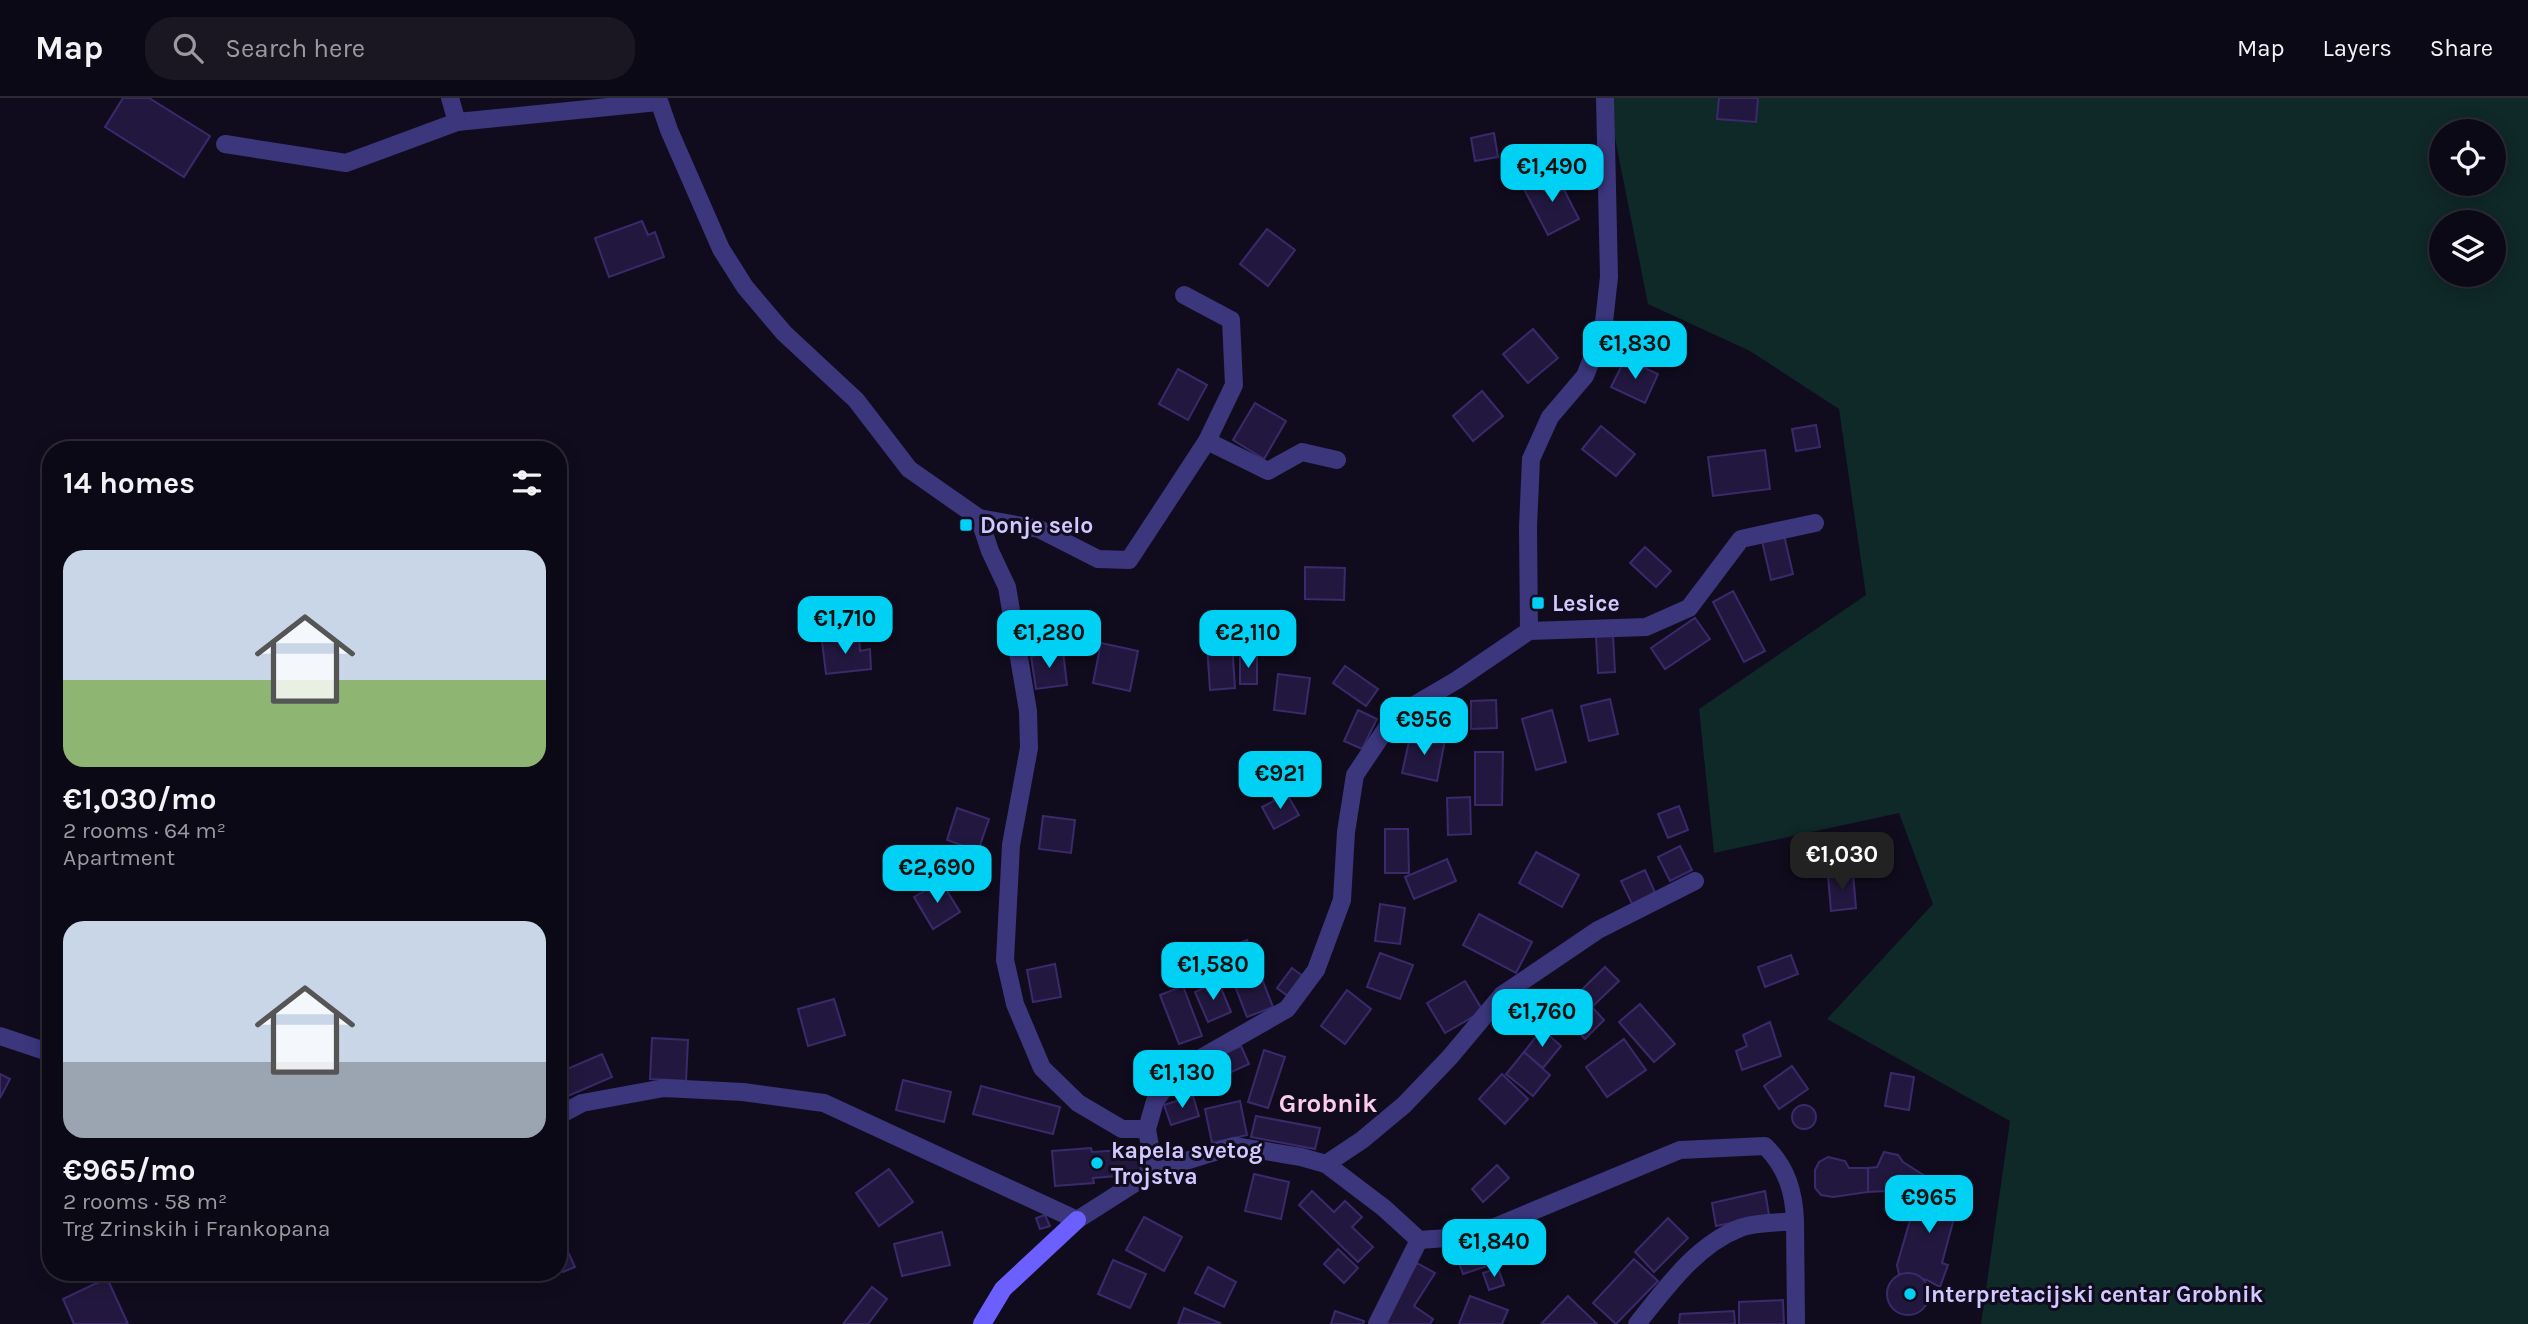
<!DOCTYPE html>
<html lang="en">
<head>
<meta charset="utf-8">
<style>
	:root { --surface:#0c0916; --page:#1a1723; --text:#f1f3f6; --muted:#9a9aa1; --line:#2c2a35; --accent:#00d1f4 }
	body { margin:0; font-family:Karla,sans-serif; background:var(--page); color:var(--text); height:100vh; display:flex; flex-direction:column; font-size:26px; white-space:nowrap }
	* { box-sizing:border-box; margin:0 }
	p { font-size:23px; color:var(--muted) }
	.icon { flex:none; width:38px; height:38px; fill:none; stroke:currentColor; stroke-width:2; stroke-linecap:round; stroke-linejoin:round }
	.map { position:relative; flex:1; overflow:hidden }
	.sheet { position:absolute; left:42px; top:343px; width:525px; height:840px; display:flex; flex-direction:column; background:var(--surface); border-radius:28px; box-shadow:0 4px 18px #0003,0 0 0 2px var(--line) }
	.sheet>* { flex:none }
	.tools { position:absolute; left:2429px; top:21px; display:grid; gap:14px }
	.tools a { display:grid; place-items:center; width:77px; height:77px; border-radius:50%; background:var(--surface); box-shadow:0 4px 18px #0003,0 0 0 2px var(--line); font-size:35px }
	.price { position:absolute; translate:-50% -60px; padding:0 16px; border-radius:14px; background:var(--accent); color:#111; font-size:23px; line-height:46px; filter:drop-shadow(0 2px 4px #0008) }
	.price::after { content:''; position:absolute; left:50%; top:42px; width:21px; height:16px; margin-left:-10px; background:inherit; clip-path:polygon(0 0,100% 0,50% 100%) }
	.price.current { background:#222; color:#fff }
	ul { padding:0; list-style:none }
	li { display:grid; align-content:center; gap:14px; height:371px; padding:0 21px }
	li span { display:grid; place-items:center; height:217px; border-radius:21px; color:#555 }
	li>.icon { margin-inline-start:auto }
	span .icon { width:126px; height:126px; fill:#fffc; stroke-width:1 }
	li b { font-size:30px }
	h2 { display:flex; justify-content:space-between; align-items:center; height:84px; padding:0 21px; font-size:30px }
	header { display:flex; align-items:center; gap:42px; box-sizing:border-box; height:98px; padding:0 35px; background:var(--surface); border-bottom:2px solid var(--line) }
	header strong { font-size:33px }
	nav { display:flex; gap:38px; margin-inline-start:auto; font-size:24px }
	.search { width:490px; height:63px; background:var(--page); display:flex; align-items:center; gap:18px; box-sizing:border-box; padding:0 24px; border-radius:28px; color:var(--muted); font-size:26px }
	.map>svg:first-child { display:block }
	.green { fill:#0f2828; fill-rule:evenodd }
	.building { fill:#22183f; stroke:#3a2a6b; stroke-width:2 }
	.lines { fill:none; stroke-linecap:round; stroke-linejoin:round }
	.minor { stroke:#3c367d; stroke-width:18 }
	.secondary { stroke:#6b60ff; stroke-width:18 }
	.poi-dot { fill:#00d1f4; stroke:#100c1e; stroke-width:2.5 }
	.labels { text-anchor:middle; stroke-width:6; stroke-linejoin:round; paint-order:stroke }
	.poi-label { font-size:23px; font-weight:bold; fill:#d1c9ff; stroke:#100c1e; text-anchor:start }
	.quarter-label { font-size:26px; font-weight:bold; fill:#ffcbea; stroke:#100c1e }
</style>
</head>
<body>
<header>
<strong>Map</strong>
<div class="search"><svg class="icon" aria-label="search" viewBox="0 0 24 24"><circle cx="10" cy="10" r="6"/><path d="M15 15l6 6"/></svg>Search here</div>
<nav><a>Map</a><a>Layers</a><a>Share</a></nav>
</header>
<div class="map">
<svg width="2528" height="1226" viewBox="0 0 2528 1226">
	<rect width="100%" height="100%" fill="#100c1e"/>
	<path class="green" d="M1607,0H2528V1226H1981L2010,1023L1827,921L1933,806L1899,715L1714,755L1699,611L1866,497L1839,311L1750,253L1648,206ZM2441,33H2494V86H2441ZM2441,124H2494V177H2441Z"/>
	<g class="building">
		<path d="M123,0H149L210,38L184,79L105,29Z"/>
		<path d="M1719,0H1758L1756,24L1717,21Z"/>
		<path d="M1494,35L1498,59L1475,63L1471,40Z"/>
		<path d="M1555,74L1579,121L1548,137L1524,91Z"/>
		<path d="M642,123L648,137L655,134L664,159L609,179L595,140Z"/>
		<path d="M1267,131L1295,152L1268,188L1240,166Z"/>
		<path d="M1533,231L1558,260L1528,285L1503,256Z"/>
		<path d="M1625,261L1658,276L1645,305L1611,289Z"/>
		<path d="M1178,271L1207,287L1188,322L1159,306Z"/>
		<path d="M1482,293L1503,318L1473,343L1453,318Z"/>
		<path d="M1255,305L1286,323L1264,361L1233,342Z"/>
		<path d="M1816,327L1820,349L1796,353L1792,331Z"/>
		<path d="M1601,328L1635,356L1616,378L1582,351Z"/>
		<path d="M1765,352L1770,391L1713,398L1708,359Z"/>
		<path d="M1784,437L1793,476L1771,482L1762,443Z"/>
		<path d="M1645,449L1671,473L1656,489L1630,465Z"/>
		<path d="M1305,469L1345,470L1344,502L1305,501Z"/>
		<path d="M1733,493L1765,553L1744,564L1713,504Z"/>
		<path d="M1695,520L1710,541L1665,571L1651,550Z"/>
		<path d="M1231,530L1235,590L1210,592L1206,532Z"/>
		<path d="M1613,537L1615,574L1598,575L1596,538Z"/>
		<path d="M859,538L860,553L870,551L871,571L826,576L822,543Z"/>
		<path d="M1101,545L1138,553L1130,593L1093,585Z"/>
		<path d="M1063,553L1067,587L1036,591L1031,558Z"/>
		<rect x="1240" y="557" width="17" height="29"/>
		<path d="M1345,568L1378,591L1366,608L1333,585Z"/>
		<path d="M1278,576L1310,580L1305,616L1274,612Z"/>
		<path d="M1610,601L1618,636L1589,643L1581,608Z"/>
		<path d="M1496,602L1497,630L1471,631V603Z"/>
		<path d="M1358,612L1377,621L1362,651L1344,643Z"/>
		<path d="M1552,612L1566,664L1536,672L1522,621Z"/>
		<path d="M1411,635L1445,642L1437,683L1402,675Z"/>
		<path d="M1475,654H1503L1502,707H1475Z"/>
		<path d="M1287,696L1299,717L1274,731L1262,709Z"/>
		<path d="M1470,699L1471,736L1448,737L1447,700Z"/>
		<path d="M1679,708L1688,732L1668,740L1658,716Z"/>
		<path d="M957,710L989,721L978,753L947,742Z"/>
		<path d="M1043,718L1075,722L1071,755L1039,751Z"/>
		<path d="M1385,731H1408L1409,775H1385Z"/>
		<path d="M1680,748L1692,772L1670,783L1658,759Z"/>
		<path d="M1536,754L1579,777L1562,809L1519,785Z"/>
		<path d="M1447,761L1456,783L1414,801L1405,779Z"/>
		<path d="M1645,772L1657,799L1634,810L1621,783Z"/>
		<path d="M1853,775L1856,810L1831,813L1828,778Z"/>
		<path d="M941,783L960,814L933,831L914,799Z"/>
		<path d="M1380,806L1405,810L1400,846L1375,843Z"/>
		<path d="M1479,816L1532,844L1516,875L1463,847Z"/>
		<path d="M1247,842L1273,909L1247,919L1221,852Z"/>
		<path d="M1380,855L1413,867L1400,901L1367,889Z"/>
		<path d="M1791,857L1798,876L1765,889L1758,869Z"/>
		<path d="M1055,866L1061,899L1033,904L1027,872Z"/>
		<path d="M1605,869L1619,883L1592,909L1604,922L1585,941L1559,914Z"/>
		<path d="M1292,870L1304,879L1289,899L1277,890Z"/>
		<path d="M1218,883L1231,914L1208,924L1195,894Z"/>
		<path d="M1465,883L1483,913L1445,935L1427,905Z"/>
		<path d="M1183,888L1202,938L1179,946L1160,897Z"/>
		<path d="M1347,892L1371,911L1345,946L1321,928Z"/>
		<path d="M834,901L845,937L808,948L798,911Z"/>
		<path d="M1513,902L1530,919L1520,929L1503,912Z"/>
		<path d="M1640,906L1675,946L1654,964L1619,924Z"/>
		<path d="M1770,924L1781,958L1742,972L1736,953L1747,948L1743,937Z"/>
		<path d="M1542,931L1561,948L1543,970L1524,954Z"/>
		<path d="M652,940L688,942L686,983L650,981Z"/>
		<path d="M1624,941L1646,972L1607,999L1586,969Z"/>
		<path d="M1241,948L1249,966L1207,985L1199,967Z"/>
		<path d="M1264,952L1285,959L1268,1010L1248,1004Z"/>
		<path d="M1524,954L1550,977L1533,998L1506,976Z"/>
		<path d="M602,956L612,979L561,1001L558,993V975Z"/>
		<path d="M1792,968L1808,991L1779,1011L1764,988Z"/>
		<path d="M1891,975L1914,979L1909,1012L1885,1008Z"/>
		<path d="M0,976L10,981L0,1000Z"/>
		<path d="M1502,976L1528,1001L1505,1026L1479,1001Z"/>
		<path d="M903,982L951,994L944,1024L896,1012Z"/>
		<path d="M981,988L1060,1009L1053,1036L973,1016Z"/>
		<path d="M1193,998L1199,1018L1171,1027L1164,1007Z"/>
		<path d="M1240,1003L1247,1037L1212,1045L1205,1011Z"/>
		<circle cx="1804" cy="1019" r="12"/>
		<path d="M1256,1018L1320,1030L1315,1051L1251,1039Z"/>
		<path d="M1091,1050L1092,1054L1139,1051L1141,1076L1093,1080L1094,1085L1055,1088L1052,1053Z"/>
		<path d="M1884,1054L1898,1057L1903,1064L1928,1080L1917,1108L1886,1093L1868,1094V1070L1877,1069Z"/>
		<path d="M1828,1059L1845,1063L1849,1070H1868V1094L1833,1099L1821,1097L1815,1090V1072L1819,1064Z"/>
		<path d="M1497,1067L1509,1080L1483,1104L1472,1091Z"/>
		<path d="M889,1071L913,1104L879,1128L856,1095Z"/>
		<path d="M1254,1076L1289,1084L1281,1121L1245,1113Z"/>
		<path d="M1926,1087L1961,1094L1942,1165L1948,1167L1940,1189L1927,1182L1899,1176L1897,1167L1911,1119L1907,1118L1911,1105L1917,1108Z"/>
		<path d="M1312,1093L1334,1114L1345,1103L1362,1119L1352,1129L1373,1149L1358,1164L1299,1107Z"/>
		<path d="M1765,1093L1769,1117L1716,1128L1712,1105Z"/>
		<path d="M1045,1117L1050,1128L1040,1131L1036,1120Z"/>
		<path d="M1144,1119L1182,1139L1164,1173L1126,1152Z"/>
		<path d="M1668,1120L1688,1140L1654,1174L1635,1154Z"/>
		<path d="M942,1134L950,1167L902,1178L894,1146Z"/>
		<path d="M1498,1139L1505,1162L1463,1176L1455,1153Z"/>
		<path d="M1338,1151L1358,1170L1344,1185L1324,1166Z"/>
		<path d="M569,1156L575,1169L563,1174L558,1161Z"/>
		<path d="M1634,1161L1658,1183L1616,1226L1593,1205Z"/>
		<path d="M1113,1162L1146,1176L1130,1210L1098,1196Z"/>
		<path d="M1417,1165L1435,1175L1414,1208L1433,1221L1430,1226H1389L1383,1222Z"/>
		<path d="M1208,1169L1236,1184L1224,1209L1195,1195Z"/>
		<path d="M1498,1170L1504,1187L1489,1192L1483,1175Z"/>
		<circle cx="1908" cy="1196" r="21"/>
		<path d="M107,1180L128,1226H74L63,1201Z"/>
		<path d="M872,1189L887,1201L868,1226H843Z"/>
		<path d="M1470,1198L1508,1212L1502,1226H1459Z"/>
		<path d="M1568,1198L1597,1226H1541Z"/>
		<path d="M1783,1202L1784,1226H1739V1204Z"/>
		<path d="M1184,1210L1220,1225L1219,1226H1178Z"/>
		<path d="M1335,1213L1364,1223L1363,1226H1331Z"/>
		<path d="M1734,1213L1735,1226H1679L1680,1216Z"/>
	</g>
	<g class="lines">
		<g class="minor">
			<path d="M450,0L457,24L658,4"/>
			<path d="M658,0L669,32L721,151L745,189L784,235L856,302L909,371L979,420L990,453L1007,489L1028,613L1029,650L1011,747L1005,862L1015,906L1042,970L1078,1005L1122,1031H1147"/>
			<path d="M225,46L346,65L457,24"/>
			<path d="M1184,197L1231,222L1234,287L1207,343"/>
			<path d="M979,420L1039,431L1098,461L1129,462L1207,343L1268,373L1302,354L1337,362"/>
			<path d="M1529,533L1646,529L1689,510L1741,441L1815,425"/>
			<path d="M0,938L51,955"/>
			<path d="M558,1018L582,1005L664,990L743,994L824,1005L1077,1122L1154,1073L1147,1031L1155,1003L1178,973L1287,911L1316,872L1342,802L1346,734L1355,677L1394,619L1457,582L1529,533L1528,429L1531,361L1550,319L1585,278L1603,233L1609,179L1605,0"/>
			<path d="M1326,1066L1384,1110L1419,1142L1462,1139L1490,1131L1680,1052L1765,1048C1787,1070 1794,1094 1795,1123C1778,1125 1756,1124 1740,1130C1696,1147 1665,1191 1637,1226"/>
			<path d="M1154,1073L1234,1048L1301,1059L1326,1066L1362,1042L1404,1007L1450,959L1502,897L1598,832L1695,783"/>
			<path d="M1795,1123L1796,1224"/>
			<path d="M1377,1226L1419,1142"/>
		</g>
		<path class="secondary" d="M982,1226L1003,1191L1077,1122"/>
	</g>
	<g class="poi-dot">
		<rect x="959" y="420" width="14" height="14" rx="3.5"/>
		<rect x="1531" y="498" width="14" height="14" rx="3.5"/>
		<circle cx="1097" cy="1065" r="7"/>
		<circle cx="1910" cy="1196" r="7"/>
	</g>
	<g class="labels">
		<g class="poi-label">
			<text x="980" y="435">Donje selo</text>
			<text x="1552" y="513">Lesice</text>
			<text x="1111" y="1060">kapela svetog<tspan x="1111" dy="26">Trojstva</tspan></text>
			<text x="1924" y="1204">Interpretacijski centar Grobnik</text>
		</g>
		<g class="quarter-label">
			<text x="1328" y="1014">Grobnik</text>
		</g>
	</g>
</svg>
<div class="tools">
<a><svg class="icon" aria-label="locate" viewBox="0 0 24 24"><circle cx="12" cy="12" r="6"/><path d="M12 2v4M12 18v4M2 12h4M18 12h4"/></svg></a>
<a><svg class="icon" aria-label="layers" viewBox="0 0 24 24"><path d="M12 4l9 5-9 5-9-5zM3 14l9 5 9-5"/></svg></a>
</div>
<b class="price" style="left:1552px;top:106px">€1,490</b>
<b class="price" style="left:1635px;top:283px">€1,830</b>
<b class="price" style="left:845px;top:558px">€1,710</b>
<b class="price" style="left:1049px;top:572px">€1,280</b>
<b class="price" style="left:1248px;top:572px">€2,110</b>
<b class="price" style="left:1424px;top:659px">€956</b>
<b class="price" style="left:1280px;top:713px">€921</b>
<b class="price current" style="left:1842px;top:794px">€1,030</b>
<b class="price" style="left:937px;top:807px">€2,690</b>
<b class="price" style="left:1213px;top:904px">€1,580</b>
<b class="price" style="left:1542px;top:951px">€1,760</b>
<b class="price" style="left:1182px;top:1012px">€1,130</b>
<b class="price" style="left:1929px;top:1137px">€965</b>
<b class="price" style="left:1494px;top:1181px">€1,840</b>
<section class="sheet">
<h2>14 homes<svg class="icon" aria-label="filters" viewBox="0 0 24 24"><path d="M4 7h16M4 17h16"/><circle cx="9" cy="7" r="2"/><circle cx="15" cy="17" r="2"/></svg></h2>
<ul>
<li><span style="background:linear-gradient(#c9d6e8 60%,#8fb573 0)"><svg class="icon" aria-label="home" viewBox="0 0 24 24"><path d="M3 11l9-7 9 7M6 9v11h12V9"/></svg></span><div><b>€1,030/mo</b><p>2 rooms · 64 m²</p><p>Apartment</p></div></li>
<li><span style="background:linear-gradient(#c9d6e8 65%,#9aa5b1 0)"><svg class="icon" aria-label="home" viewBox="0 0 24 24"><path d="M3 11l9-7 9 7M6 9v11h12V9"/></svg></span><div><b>€965/mo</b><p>2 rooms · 58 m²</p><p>Trg Zrinskih i Frankopana</p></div></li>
</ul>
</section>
</div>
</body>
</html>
